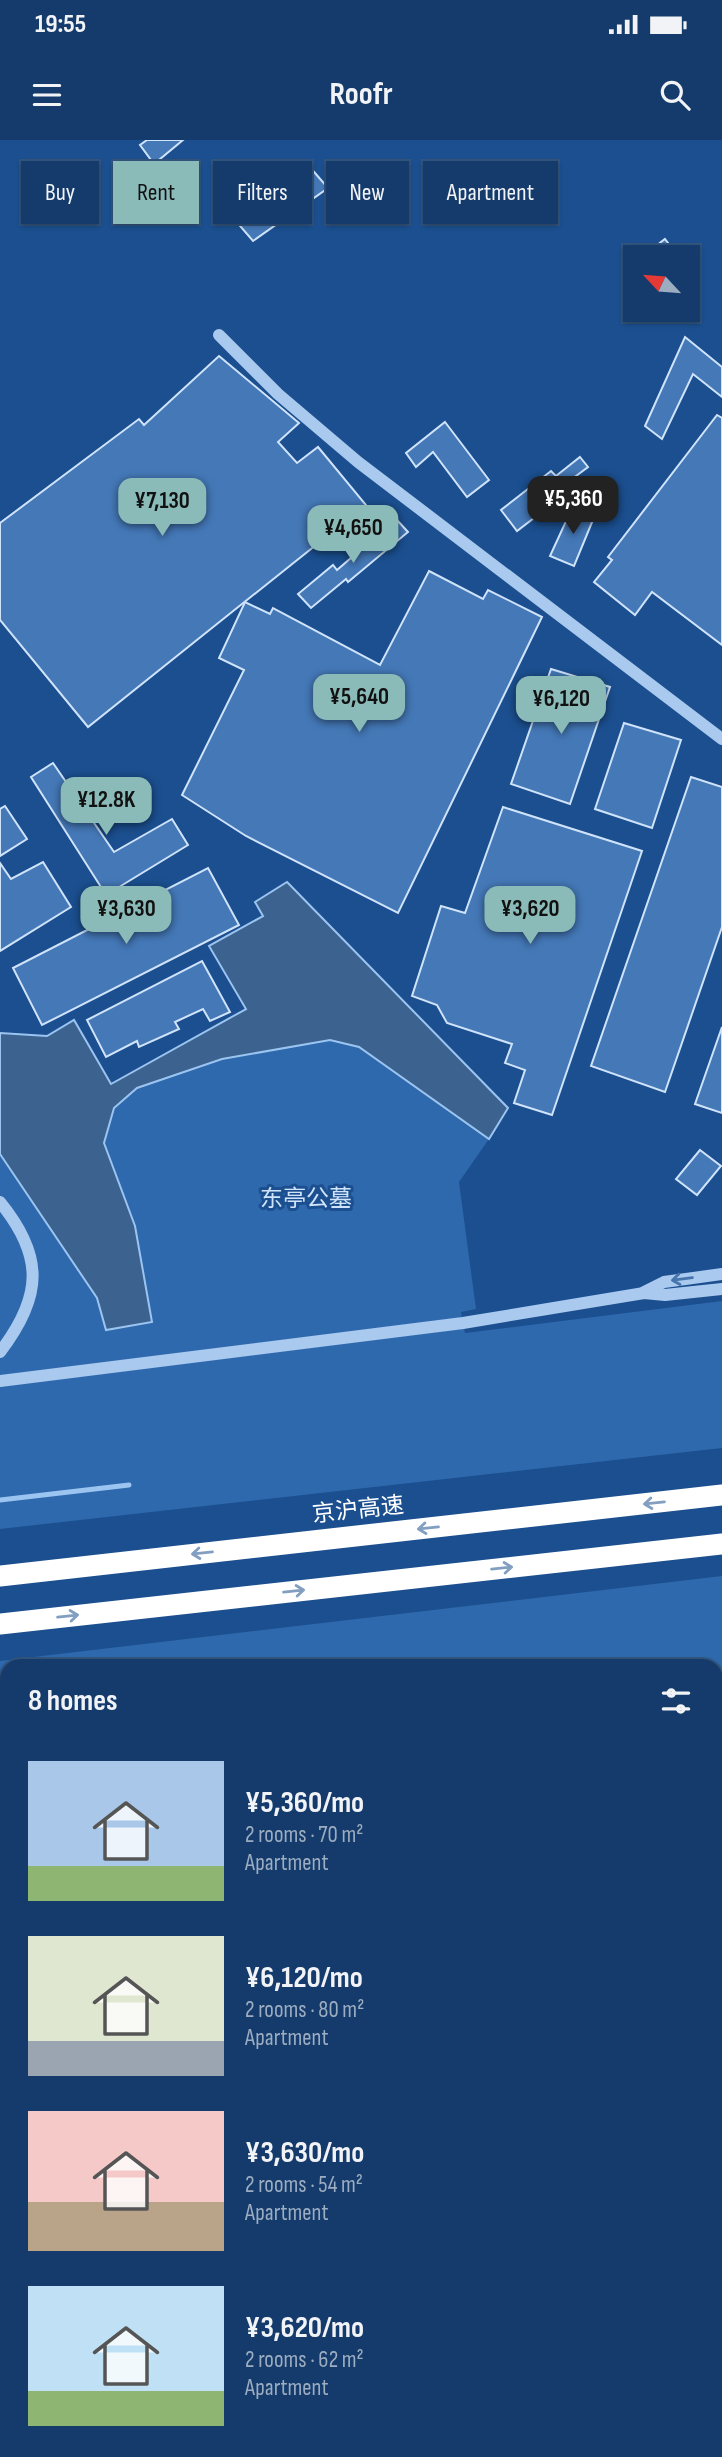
<!DOCTYPE html>
<html lang="en">
<head>
<meta charset="utf-8">
<style>
	:root { --surface:#143b6b; --page:#214673; --text:#f1f3f6; --muted:#9dadc1; --line:#33557e; --accent:#8bbbb9 }
	body { margin:0; font-family:"Sofia Sans Condensed","Noto Sans SC",sans-serif; background:var(--page); color:var(--text); height:100vh; display:flex; flex-direction:column; font-size:26px; white-space:nowrap }
	* { box-sizing:border-box; margin:0 }
	p { font-size:23px; color:var(--muted) }
	.icon { flex:none; width:38px; height:38px; fill:none; stroke:currentColor; stroke-width:2; stroke-linecap:round; stroke-linejoin:round }
	.map { position:relative; flex:1; overflow:hidden }
	.panel { position:absolute; left:0px; top:1519px; width:723px; height:798px; display:flex; flex-direction:column; background:var(--surface); border-radius:21px 21px 0 0; box-shadow:0 2px 5px #0004,0 0 0 2px var(--line) }
	.panel>* { flex:none }
	.hud { position:absolute; left:21px; top:21px; width:681px; height:63px; display:flex; gap:14px }
	.needle { width:46px; rotate:296deg }
	.controls { position:absolute; left:623px; top:105px; display:grid; gap:14px }
	.controls a { display:grid; place-items:center; width:77px; height:77px; border-radius:0px; background:var(--surface); box-shadow:0 2px 5px #0004,0 0 0 2px var(--line); font-size:35px }
	.price { position:absolute; translate:-50% -60px; padding:0 16px; border-radius:14px; background:var(--accent); color:#111; font-size:23px; line-height:46px; filter:drop-shadow(0 2px 4px #0008) }
	.price::after { content:''; position:absolute; left:50%; top:42px; width:21px; height:16px; margin-left:-10px; background:inherit; clip-path:polygon(0 0,100% 0,50% 100%) }
	.price.current { background:#222; color:#fff }
	ul { padding:0; list-style:none }
	li { display:flex; align-items:center; gap:21px; height:175px; padding:0 28px }
	li span { display:grid; place-items:center; flex:none; width:196px; height:140px; border-radius:0px; color:#555 }
	li>.icon { margin-inline-start:auto }
	span .icon { width:84px; height:84px; fill:#fffc; stroke-width:1 }
	li b { font-size:30px }
	h2 { display:flex; justify-content:space-between; align-items:center; height:84px; padding:0 28px; font-size:30px }
	.chip { padding:0 24px; border-radius:0px; background:var(--surface); box-shadow:0 2px 5px #0004,0 0 0 2px var(--line); font-size:24px; line-height:63px }
	.chip.current { background:var(--accent); color:#111 }
	.status { display:flex; justify-content:space-between; align-items:center; height:49px; padding:0 35px; background:var(--surface); direction:ltr }
	.status svg { height:19px; fill:currentColor }
	header { display:flex; justify-content:space-between; align-items:center; height:91px; padding:0 28px; background:var(--surface); font-size:32px; font-weight:700 }
	.map>svg:first-child { display:block }
	.green { fill:#2e69ad }
	.water { fill:#3c6290; stroke:#9cc4f0; stroke-width:2 }
	.lines { fill:none; stroke-linecap:round; stroke-linejoin:round }
	.stream { stroke:#9cc4f0; stroke-width:5 }
	.building { fill:#4478b7; stroke:#cfe3fa; stroke-width:2 }
	.minor { stroke:#a9c9ee; stroke-width:12 }
	.major { stroke:#f0f6ff; stroke-width:18 }
	.highway { stroke:#fff; stroke-width:21 }
	.oneway { stroke:#4674ac }
	.oneway2 { stroke:#829ec1 }
	.labels { text-anchor:middle; stroke-width:6; stroke-linejoin:round; paint-order:stroke }
	.park-label { font-size:23px; fill:#cfe3fa; stroke:#1b4f8f }
	.street-label { font-size:23px; fill:#fff; stroke:#1b4f8f }
</style>
</head>
<body>
<div class="status"><b>19:55</b><svg viewBox="0 0 49 12"><path d="M0 12V9h3v3zM5 12V6h3v6zM10 12V3h3v9zM15 12V0h3v12zM26 1h20v11H26zM47 4h2v5h-2z"/></svg></div>
<header><svg class="icon" aria-label="menu" viewBox="0 0 24 24"><path d="M4 6h16M4 12h16M4 18h16"/></svg>Roofr<svg class="icon" aria-label="search" viewBox="0 0 24 24"><circle cx="10" cy="10" r="6"/><path d="M15 15l6 6"/></svg></header>
<div class="map">
<svg width="722" height="2317" viewBox="0 0 722 2317">
	<rect width="100%" height="100%" fill="#1b4f8f"/>
	<g class="green">
		<path d="M330,900L359,907L489,999L459,1042L476,1169L461,1172L465,1193L722,1161V1308L0,1389V1014L97,1158L106,1190L135,1086L104,1003L114,968L137,948L222,919Z"/>
		<path d="M722,1436V1557H716V1526H7V1951H0V1521Z"/>
		<path d="M716,2097L722,2102V2235L716,2232Z"/>
	</g>
	<path class="water" d="M287,742L508,968L489,999L359,907L330,900L222,919L137,948L114,968L104,1003L135,1086L152,1182L106,1190L97,1158L0,1014V893L47,896L74,880L111,944L246,869L209,806L263,776L255,762Z"/>
	<g class="lines">
		<path class="stream" d="M0,1360L129,1345"/>
	</g>
	<g class="building">
		<path d="M147,0H183L154,24L140,5Z"/>
		<path d="M309,26L328,48L253,101L234,79Z"/>
		<path d="M665,99L675,112L669,117H646L644,115Z"/>
		<path d="M685,197L722,227V257L693,234L662,299L645,286Z"/>
		<path d="M219,216L299,283L278,302L297,323L318,307L366,365L88,587L0,480V383L139,279L144,285Z"/>
		<path d="M717,275L722,278V505L652,452L635,475L594,442L612,420L608,417Z"/>
		<path d="M445,282L489,340L467,357L433,312L416,327L406,313Z"/>
		<path d="M580,317L588,327L564,345L569,351L517,391L501,370L551,331L556,336Z"/>
		<path d="M573,366L595,375L574,426L550,416Z"/>
		<path d="M396,379L408,392L348,442L346,439L311,468L298,454L333,425L337,430Z"/>
		<path d="M429,431L483,459L488,450L542,477L398,773L246,696L182,655L244,530L219,518L245,462L270,474L273,468L380,525Z"/>
		<path d="M551,529L610,547L570,664L511,644Z"/>
		<path d="M624,583L681,600L652,688L595,669Z"/>
		<path d="M53,623L114,712L172,679L188,705L106,755L31,637Z"/>
		<path d="M691,637L722,647V787L665,952L591,926Z"/>
		<path d="M5,666L27,699L0,716V669Z"/>
		<path d="M503,667L642,711L552,975L514,963L525,930L505,923L512,904L447,883L437,865L412,856L441,766L465,773Z"/>
		<path d="M43,722L71,767L0,811V723L11,739Z"/>
		<path d="M208,728L239,785L42,885L13,828Z"/>
		<path d="M202,821L230,872L210,881L203,869L175,882L179,889L139,907L137,901L106,917L87,880Z"/>
		<path d="M722,887V973L695,964Z"/>
		<path d="M700,1010L721,1026L697,1055L676,1039Z"/>
		<path d="M722,1613V1672L716,1681V1622Z"/>
		<path d="M722,1744V1801L716,1809V1752Z"/>
		<path d="M7,1990V2046L0,2056V2000Z"/>
		<path d="M722,2001V2040L716,2034V2008Z"/>
		<path d="M7,2133V2190L0,2199V2143Z"/>
		<path d="M51,2310H88L83,2317H46Z"/>
		<path d="M525,2310H564L573,2317H519Z"/>
	</g>
	<g class="lines">
		<g class="minor">
			<path d="M219,195L278,254L358,322L722,599"/>
			<path d="M0,1062C44,1116 43,1156 0,1212"/>
			<path d="M644,1152L664,1142L722,1134"/>
			<path d="M0,1241L463,1183L644,1153L665,1155L722,1149"/>
			<path d="M716,2074L722,2079"/>
			<path d="M414,2310L423,2317"/>
		</g>
		<g class="major">
			<path d="M716,1859L722,1852"/>
			<path d="M716,1882L722,1875"/>
			<path d="M716,1910L722,1904"/>
			<path d="M716,1936L722,1930"/>
			<path d="M293,2317L300,2310"/>
			<path d="M332,2317L339,2310"/>
		</g>
		<g class="highway">
			<path d="M0,1436L722,1355"/>
			<path d="M0,1484L722,1404"/>
			<path d="M0,1857L7,1860"/>
			<path d="M0,1896L7,1898"/>
			<path d="M716,2262L722,2265"/>
			<path d="M716,2301L722,2304"/>
		</g>
	</g>
	<defs><path id="oneway-shaft" d="M-6 0H5M1.5-3L5.5 0L1.5 3" fill="none" stroke-width="1.6" stroke-linecap="round" stroke-linejoin="round" transform="scale(1.75)"/></defs>
	<use class="oneway" href="#oneway-shaft" transform="translate(682 1139) rotate(173)"/>
	<g class="oneway2">
		<use href="#oneway-shaft" transform="translate(654 1363) rotate(174)"/>
		<use href="#oneway-shaft" transform="translate(428 1388) rotate(174)"/>
		<use href="#oneway-shaft" transform="translate(202 1413) rotate(174)"/>
		<use href="#oneway-shaft" transform="translate(502 1428) rotate(-6)"/>
		<use href="#oneway-shaft" transform="translate(294 1451) rotate(-6)"/>
		<use href="#oneway-shaft" transform="translate(68 1476) rotate(-6)"/>
	</g>
	<g class="labels">
		<g class="park-label">
			<text x="306" y="1066">东亭公墓</text>
		</g>
		<g class="street-label">
			<text transform="translate(358 1369) rotate(-6)" y="8">京沪高速</text>
		</g>
	</g>
</svg>
<div class="controls">
<a><svg class="needle" viewBox="-14 -14 28 28"><path d="M0-13l5 13h-10z" fill="#e53935"/><path d="M0 13l5-13h-10z" fill="#9dadc1"/></svg></a>
</div>
<b class="price current" style="left:573px;top:396px">¥5,360</b>
<b class="price" style="left:162px;top:398px">¥7,130</b>
<b class="price" style="left:353px;top:425px">¥4,650</b>
<b class="price" style="left:359px;top:594px">¥5,640</b>
<b class="price" style="left:561px;top:596px">¥6,120</b>
<b class="price" style="left:106px;top:697px">¥12.8K</b>
<b class="price" style="left:126px;top:806px">¥3,630</b>
<b class="price" style="left:530px;top:806px">¥3,620</b>
<div class="hud">
<a class="chip">Buy</a>
<a class="chip current">Rent</a>
<a class="chip">Filters</a>
<a class="chip">New</a>
<a class="chip">Apartment</a>
</div>
<section class="panel">
<h2>8 homes<svg class="icon" aria-label="filters" viewBox="0 0 24 24"><path d="M4 7h16M4 17h16"/><circle cx="9" cy="7" r="2"/><circle cx="15" cy="17" r="2"/></svg></h2>
<ul>
<li><span style="background:linear-gradient(#a9c7e8 75%,#8fb573 0)"><svg class="icon" aria-label="home" viewBox="0 0 24 24"><path d="M3 11l9-7 9 7M6 9v11h12V9"/></svg></span><div><b>¥5,360/mo</b><p>2 rooms · 70 m²</p><p>Apartment</p></div></li>
<li><span style="background:linear-gradient(#dfe7d0 75%,#9aa5b1 0)"><svg class="icon" aria-label="home" viewBox="0 0 24 24"><path d="M3 11l9-7 9 7M6 9v11h12V9"/></svg></span><div><b>¥6,120/mo</b><p>2 rooms · 80 m²</p><p>Apartment</p></div></li>
<li><span style="background:linear-gradient(#f6c9c9 65%,#b9a48a 0)"><svg class="icon" aria-label="home" viewBox="0 0 24 24"><path d="M3 11l9-7 9 7M6 9v11h12V9"/></svg></span><div><b>¥3,630/mo</b><p>2 rooms · 54 m²</p><p>Apartment</p></div></li>
<li><span style="background:linear-gradient(#bfe0f5 75%,#8fb573 0)"><svg class="icon" aria-label="home" viewBox="0 0 24 24"><path d="M3 11l9-7 9 7M6 9v11h12V9"/></svg></span><div><b>¥3,620/mo</b><p>2 rooms · 62 m²</p><p>Apartment</p></div></li>
</ul>
</section>
</div>
</body>
</html>
